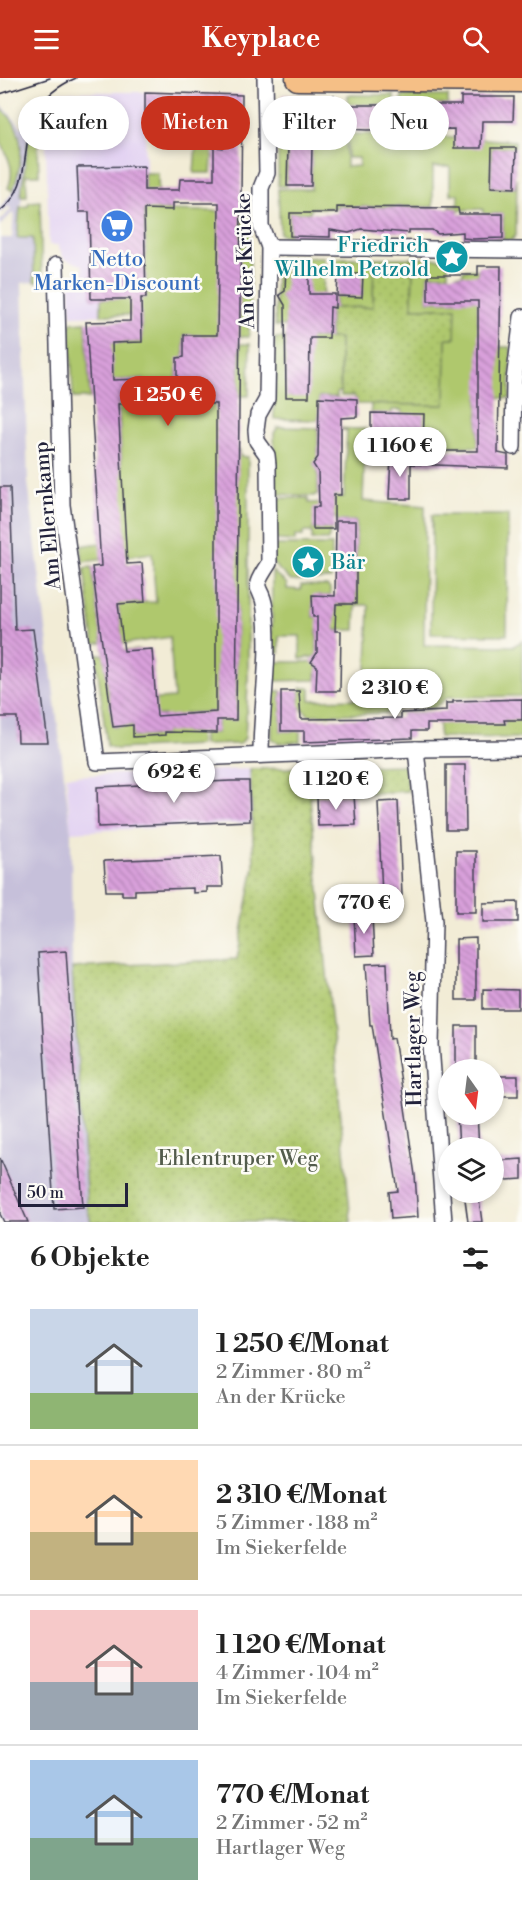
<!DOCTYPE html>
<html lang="de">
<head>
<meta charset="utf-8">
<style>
	:root { --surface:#fff; --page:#f6f6f6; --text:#222; --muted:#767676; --line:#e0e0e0; --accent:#c8321e }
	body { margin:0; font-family:"Libre Bodoni",serif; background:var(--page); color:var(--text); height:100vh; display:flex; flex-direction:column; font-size:22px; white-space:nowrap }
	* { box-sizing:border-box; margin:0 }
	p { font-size:20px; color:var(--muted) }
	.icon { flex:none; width:33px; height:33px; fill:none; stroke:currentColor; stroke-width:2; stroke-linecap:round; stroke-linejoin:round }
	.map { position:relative; height:1144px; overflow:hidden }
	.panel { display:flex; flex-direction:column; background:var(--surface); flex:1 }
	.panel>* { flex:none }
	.top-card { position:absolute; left:18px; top:18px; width:486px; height:54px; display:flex; gap:12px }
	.needle { width:39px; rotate:166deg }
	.buttons { position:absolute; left:438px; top:981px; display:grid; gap:12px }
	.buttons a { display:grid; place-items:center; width:66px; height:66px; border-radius:50%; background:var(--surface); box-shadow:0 3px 9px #0003; font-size:30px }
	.scale { position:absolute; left:18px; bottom:15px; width:110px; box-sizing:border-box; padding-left:6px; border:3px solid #22223b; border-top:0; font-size:16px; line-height:21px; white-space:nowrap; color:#22223b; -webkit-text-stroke:4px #fdfcf7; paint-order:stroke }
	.price { position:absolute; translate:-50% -51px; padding:0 14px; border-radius:21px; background:#fff; color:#222; font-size:20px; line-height:39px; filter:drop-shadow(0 2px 3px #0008) }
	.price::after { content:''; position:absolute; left:50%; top:36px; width:18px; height:14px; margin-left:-9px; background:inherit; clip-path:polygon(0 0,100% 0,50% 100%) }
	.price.active { background:var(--accent); color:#fff }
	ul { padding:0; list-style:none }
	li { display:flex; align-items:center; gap:18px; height:150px; padding:0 30px }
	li+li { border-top:2px solid var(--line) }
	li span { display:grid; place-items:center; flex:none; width:168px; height:120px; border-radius:0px; color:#555 }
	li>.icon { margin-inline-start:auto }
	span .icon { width:72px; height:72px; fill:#fffc; stroke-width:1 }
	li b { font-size:26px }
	h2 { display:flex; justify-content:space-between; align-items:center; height:72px; padding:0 30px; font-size:26px }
	.tag { padding:0 21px; border-radius:27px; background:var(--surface); box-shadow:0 3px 9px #0003; font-size:21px; line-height:54px }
	.tag.active { background:var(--accent); color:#fff }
	header { display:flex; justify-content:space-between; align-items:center; height:78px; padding:0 30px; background:var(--accent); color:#fff; font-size:27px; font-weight:700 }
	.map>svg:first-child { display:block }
	.built { fill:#e3d3f2 }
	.industrial { fill:#c6c0da }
	.green { fill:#afc86d; stroke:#687554; stroke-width:1.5 }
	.park { fill:url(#park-dots); stroke:#687554; stroke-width:1.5 }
	.building { fill:url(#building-back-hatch); fill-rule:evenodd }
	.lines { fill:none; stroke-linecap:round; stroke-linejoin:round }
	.minor-casing { stroke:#414052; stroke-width:18 }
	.primary-casing { stroke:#414052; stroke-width:27 }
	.minor { stroke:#fff; stroke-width:15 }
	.primary { stroke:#f5bf86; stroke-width:24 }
	.tram { stroke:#22223b; stroke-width:1.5 }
	.labels { text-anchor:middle; stroke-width:5; stroke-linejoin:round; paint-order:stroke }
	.culture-label { font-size:21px; fill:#0d838f; stroke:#fdfcf7; text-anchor:end }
	.shop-label { font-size:21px; fill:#366cbe; stroke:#fdfcf7 }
	.street-label { font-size:21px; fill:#22223b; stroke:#fdfcf7 }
	.park-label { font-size:21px; fill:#535c4c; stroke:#fdfcf7 }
</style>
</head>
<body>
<header><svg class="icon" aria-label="menu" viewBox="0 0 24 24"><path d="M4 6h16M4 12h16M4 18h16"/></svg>Keyplace<svg class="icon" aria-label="search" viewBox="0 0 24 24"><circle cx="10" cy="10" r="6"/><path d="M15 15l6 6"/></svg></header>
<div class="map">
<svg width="522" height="1144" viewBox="0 0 522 1144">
	<defs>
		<pattern id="park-dots" width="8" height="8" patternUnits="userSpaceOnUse" patternTransform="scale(1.5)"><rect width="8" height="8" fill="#afc86d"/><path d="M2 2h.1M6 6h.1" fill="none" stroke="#96ac5f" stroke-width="1.8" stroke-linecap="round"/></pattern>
		<pattern id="building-back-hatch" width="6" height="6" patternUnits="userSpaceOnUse" patternTransform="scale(1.5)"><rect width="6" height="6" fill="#d9a0db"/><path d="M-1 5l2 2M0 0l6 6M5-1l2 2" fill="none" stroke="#b082b3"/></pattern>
	</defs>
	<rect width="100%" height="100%" fill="#fdfcf7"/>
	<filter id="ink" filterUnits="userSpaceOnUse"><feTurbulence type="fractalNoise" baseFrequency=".0167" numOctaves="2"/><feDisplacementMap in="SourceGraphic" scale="12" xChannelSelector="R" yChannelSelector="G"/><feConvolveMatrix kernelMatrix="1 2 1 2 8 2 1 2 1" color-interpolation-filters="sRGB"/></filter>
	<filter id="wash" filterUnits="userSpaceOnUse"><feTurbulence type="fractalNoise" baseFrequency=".008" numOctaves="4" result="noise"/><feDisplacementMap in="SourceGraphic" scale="24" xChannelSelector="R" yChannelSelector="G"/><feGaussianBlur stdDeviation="1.35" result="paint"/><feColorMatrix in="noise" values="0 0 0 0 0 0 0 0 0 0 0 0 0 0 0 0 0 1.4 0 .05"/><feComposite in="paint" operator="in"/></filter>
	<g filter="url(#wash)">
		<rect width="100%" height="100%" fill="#f2ecd6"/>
		<g class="built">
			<path d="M61,14H145L146,95H158L159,236L71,238L69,202L83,199L82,187L64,181L58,167H49L45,36L51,35L47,28Z"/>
			<path d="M250,691L252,745L71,754L66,698Z"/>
		</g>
		<path class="industrial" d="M43,15L46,25L39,33L28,63L17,160H33L34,204L22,205L28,404L71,754L72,890L87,1128L91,1144H0V160H12L14,133L0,148V143L12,130L7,129L0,136V130L13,113L18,97L15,45L0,29V25L22,50L31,30Z"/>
		<g class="green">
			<rect x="348" y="17" width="46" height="10"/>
			<path d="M402,18H448V27H401Z"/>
			<path d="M0,30C28,50 23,83 13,113L8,110C16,92 8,80 1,64C0,55 0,39 0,30Z"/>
			<path d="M340,30L341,52L346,56V89L359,88V80H348V56H385L388,58V74H401V62H391V58H400V52L437,51V58L515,63V70H492L491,109L515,110L517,100L516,157L512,162L493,161L503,160V136H483V131L457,132L451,135L450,127H458V116H450V89H433V129H361L343,135V127H337V130H311L310,135H290V158L280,156L278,111H311L312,69L288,68L287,108H278V46L337,47L340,44Z"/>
			<path d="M35,41L37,42L39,97H26L27,118H21L28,63Z"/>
			<path d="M196,66H213L211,95H194Z"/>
			<path d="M144,95H158L159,132L251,134L250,162H241V167L250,168L249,259L184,257V291H177V302L186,319H163V324L216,326L231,372H240V378L248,379V605L245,660L240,666L203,667V655H217V642H236L237,496L217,533L216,634L185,635V654L199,655L200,667L116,671L107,668L96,577L104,576L113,649L133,647V659L165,657L164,637L132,639L124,573L141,572L145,622L174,620L170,559L110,568L109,564L94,566L84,490L92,489L102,562L122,560L113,487L128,486L131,525L156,524L152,475L83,484L81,468L100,465L122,395L119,333L114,326L144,325L143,301L113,302L110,265L142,264L141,237H101V221L146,220Z"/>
			<path d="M40,123L42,204H34L33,160H17L20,129L28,128L29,124Z"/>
			<path d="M324,179L323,229L330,230V247L275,248L276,182L280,180Z"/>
			<path d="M337,180H374L373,229L335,230V218H362V196H338Z"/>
			<path d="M413,180L448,181V197H428V223H456V197H463V192H478V248H500L499,269H511L510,320H478V365L488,369L365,366L363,423L425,428L424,567L514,568L522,563V618L448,619L434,630L404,629L392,635L309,637L299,628L301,610H310V622L366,621L369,527H356L355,552H317V578L300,581V558H279V575H272V493L287,506V511L301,512V507L327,508L330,511V518H313V539H335L336,526H356V443H338L334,438L313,451H331L328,462H312V454H303V458H295V463L276,462V420H308L309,425L331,424L335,419H344L347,352H318V382L314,385L318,391V415L314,418L276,416L274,355L278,349L365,351L366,359H381V355H423L402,336V332H392V336L371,335V326L445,327L446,260H455V230H412Z"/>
			<path d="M86,244L90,320H73L70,245Z"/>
			<path d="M275,260H340V314H337V319H319V342L274,341Z"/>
			<path d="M240,266H250L249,318H239Z"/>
			<path d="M432,437H508L507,557L431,556Z"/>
			<path d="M274,467H332L331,501L291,503L273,486Z"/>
			<path d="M272,584H313L317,587L316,602L272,603Z"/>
			<path d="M272,613H281V653H300V664L278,665L272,661Z"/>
			<path d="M504,642H522V660L439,659V645H505Z"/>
		</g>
		<g class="park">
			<path d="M374,180H413L412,230H456L455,260H446L445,327L357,326L354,318H341L340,260H330V230L373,229Z"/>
			<path d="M405,687L408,713L310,719L351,1144H91L87,1129L72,890L237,881L254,788L250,691Z"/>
		</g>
		<g id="blocks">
			<g class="building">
				<path d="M145,14L242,17L236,642H217V655L165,654V657L133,659V647L113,649L92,489L101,488L86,244L130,243V221H91L89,134H79L77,89L144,88V112H179L180,101H214V69L223,70V45H186V61H153V39H145ZM173,125H219L217,257H184V279L177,280V325L216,326V634L157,638L152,571L124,573L118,526L145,524L142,485L127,486L118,326L144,325L143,301L113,302L112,265L142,264L141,220H146L144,131L173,132Z"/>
				<path d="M282,17L334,18V27H461V19H514L513,43H482L481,70H454V51L367,52L348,51V42L282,41Z"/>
				<path d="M288,68L312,69L311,108H287Z"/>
				<path d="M492,70H516L515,110L491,109Z"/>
				<path d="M337,129L458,130L459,136H503V160L473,161L463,160V154L438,156L432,152H409V155L361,151L349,155L330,152V159L290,158V135H337Z"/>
				<path d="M286,188H309V216H335V230L330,229L329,260H310L309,319H286L285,227L279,217L285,213Z"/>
				<path d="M478,188H501L498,375L508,377V390L412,386V355H371V335L424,336L423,373H478V223H428V197H478Z"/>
				<path d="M338,196H363L362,219L337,218Z"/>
				<path d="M319,319L357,321V339L341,340V417H334V451H313V429H319L318,394L313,386L318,379Z"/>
				<path d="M391,378H411V421H389Z"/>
				<path d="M0,409H10L15,552L33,551L48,664H18L17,639H0Z"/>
				<path d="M336,443H356V526H336L335,553H341L340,613H316L317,588L311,584L317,575V539H313L312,517L335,518Z"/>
				<path d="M281,613H299L301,641L401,640V635L446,633V625H453V623L522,621V642H504L505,646H427V653H412V660L304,664V653H281Z"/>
				<path d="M446,687H465L466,752H446Z"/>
				<path d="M231,703H249L250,743L98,749L97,709Z"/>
				<path d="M354,717L356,747L318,748L317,718Z"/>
				<path d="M398,723L402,817L382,818L378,724Z"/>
				<rect x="456" y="773" width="20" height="61"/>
				<path d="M221,778L223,809H207V814L193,815V810L135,812V817H122V813H106L104,783Z"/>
				<path d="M518,824V844H483V825Z"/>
				<path d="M354,837H372L374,877L356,878Z"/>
				<path d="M476,860V922H456V861Z"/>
				<path d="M66,873L83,1129L54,1131L38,875Z"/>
				<path d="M387,885L390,961L394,960L404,1023L415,1097L418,1139L391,1141L389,1114L398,1113L372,947H370L366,886Z"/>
				<path d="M483,911L518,912V931H483Z"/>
				<rect x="456" y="948" width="20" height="44"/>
				<rect x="494" y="998" width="24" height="20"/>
				<path d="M457,1036H477L479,1070H459Z"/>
				<path d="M0,1080L28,1144H4L0,1136Z"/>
				<path d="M522,1081V1101L494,1103V1083Z"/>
				<path d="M464,1114H478L482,1144H468Z"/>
			</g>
		</g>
	</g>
	<g filter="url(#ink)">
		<use href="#blocks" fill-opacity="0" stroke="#414052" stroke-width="1.5"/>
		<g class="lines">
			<g class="minor-casing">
				<g id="minor">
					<path d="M269,169L522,172"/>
					<path d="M56,187L62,427L97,684L416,671L522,670"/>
					<path d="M513,369L514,303L522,239"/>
					<path d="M416,671L434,844L431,967L444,1144"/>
					<path d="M261,676C261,628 271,580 265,531C262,503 248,517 269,485L268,387L267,377L257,363L256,352L258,337L267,321L268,262L269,169L261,148V110L267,95L265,0"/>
				</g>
			</g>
			<g class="primary-casing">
				<path id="primary" d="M298,0L522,2"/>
			</g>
			<use href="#minor" class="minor"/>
			<use href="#primary" class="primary"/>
			<g class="tram">
				<path d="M0,16L50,0"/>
				<path d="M0,133C47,97 0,33 76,0"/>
			</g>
		</g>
	</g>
	<defs>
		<g id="supermarket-disc" transform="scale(1.725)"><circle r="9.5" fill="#3f7fe0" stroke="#fdfcf7"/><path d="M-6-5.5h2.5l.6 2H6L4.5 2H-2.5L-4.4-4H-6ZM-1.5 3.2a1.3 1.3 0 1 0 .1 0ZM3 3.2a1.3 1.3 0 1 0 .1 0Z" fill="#fff"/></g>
		<g id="sight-disc" transform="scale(1.725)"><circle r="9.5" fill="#0f9aa8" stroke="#fdfcf7"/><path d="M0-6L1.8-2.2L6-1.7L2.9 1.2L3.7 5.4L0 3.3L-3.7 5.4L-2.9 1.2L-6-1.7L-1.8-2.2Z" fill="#fff"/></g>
	</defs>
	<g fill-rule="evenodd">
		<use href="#supermarket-disc" x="117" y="148"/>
		<use href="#sight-disc" x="452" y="179"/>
		<use href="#sight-disc" x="308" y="484"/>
	</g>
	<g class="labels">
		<g class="culture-label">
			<text x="429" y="174">Friedrich<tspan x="429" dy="24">Wilhelm Petzold</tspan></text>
			<text x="331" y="491" text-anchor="start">Bär</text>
		</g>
		<g class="shop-label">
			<text x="117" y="188">Netto<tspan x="117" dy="24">Marken-Discount</tspan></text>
		</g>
		<g class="street-label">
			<text transform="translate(245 183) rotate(-92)" y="7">An der Krücke</text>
			<text transform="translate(47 438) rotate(-95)" y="7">Am Ellernkamp</text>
			<text transform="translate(413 961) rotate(-91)" y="7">Hartlager Weg</text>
		</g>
		<g class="park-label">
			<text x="238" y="1087">Ehlentruper Weg</text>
		</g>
	</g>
</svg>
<div class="buttons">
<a><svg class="needle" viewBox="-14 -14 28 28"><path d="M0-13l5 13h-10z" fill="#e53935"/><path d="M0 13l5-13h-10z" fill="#767676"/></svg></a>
<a><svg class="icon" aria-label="layers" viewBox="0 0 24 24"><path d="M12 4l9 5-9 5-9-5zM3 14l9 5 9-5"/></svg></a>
</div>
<div class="scale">50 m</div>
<b class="price active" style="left:168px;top:349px">1 250 €</b>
<b class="price" style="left:400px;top:400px">1 160 €</b>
<b class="price" style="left:395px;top:642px">2 310 €</b>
<b class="price" style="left:174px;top:726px">692 €</b>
<b class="price" style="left:336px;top:733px">1 120 €</b>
<b class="price" style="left:364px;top:857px">770 €</b>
<div class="top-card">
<a class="tag">Kaufen</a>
<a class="tag active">Mieten</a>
<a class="tag">Filter</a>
<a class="tag">Neu</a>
</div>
</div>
<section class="panel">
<h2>6 Objekte<svg class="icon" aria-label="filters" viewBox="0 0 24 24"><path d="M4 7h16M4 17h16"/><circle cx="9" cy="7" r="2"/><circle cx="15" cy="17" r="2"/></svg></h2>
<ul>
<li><span style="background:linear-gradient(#c9d6e8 70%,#8fb573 0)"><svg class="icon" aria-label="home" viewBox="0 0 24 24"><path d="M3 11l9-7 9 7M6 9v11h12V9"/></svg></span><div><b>1 250 €/Monat</b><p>2 Zimmer · 80 m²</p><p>An der Krücke</p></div></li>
<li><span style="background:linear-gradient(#ffd9b3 60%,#c2b280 0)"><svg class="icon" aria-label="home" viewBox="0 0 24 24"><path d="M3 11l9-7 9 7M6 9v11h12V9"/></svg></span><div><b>2 310 €/Monat</b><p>5 Zimmer · 188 m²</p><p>Im Siekerfelde</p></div></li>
<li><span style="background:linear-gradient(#f6c9c9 60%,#9aa5b1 0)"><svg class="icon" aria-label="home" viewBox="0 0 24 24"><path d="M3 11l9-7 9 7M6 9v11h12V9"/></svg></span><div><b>1 120 €/Monat</b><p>4 Zimmer · 104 m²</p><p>Im Siekerfelde</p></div></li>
<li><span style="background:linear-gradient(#a9c7e8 65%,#7fa58c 0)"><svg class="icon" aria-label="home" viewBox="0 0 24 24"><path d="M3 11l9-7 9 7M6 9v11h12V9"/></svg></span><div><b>770 €/Monat</b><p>2 Zimmer · 52 m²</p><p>Hartlager Weg</p></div></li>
</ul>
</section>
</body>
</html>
